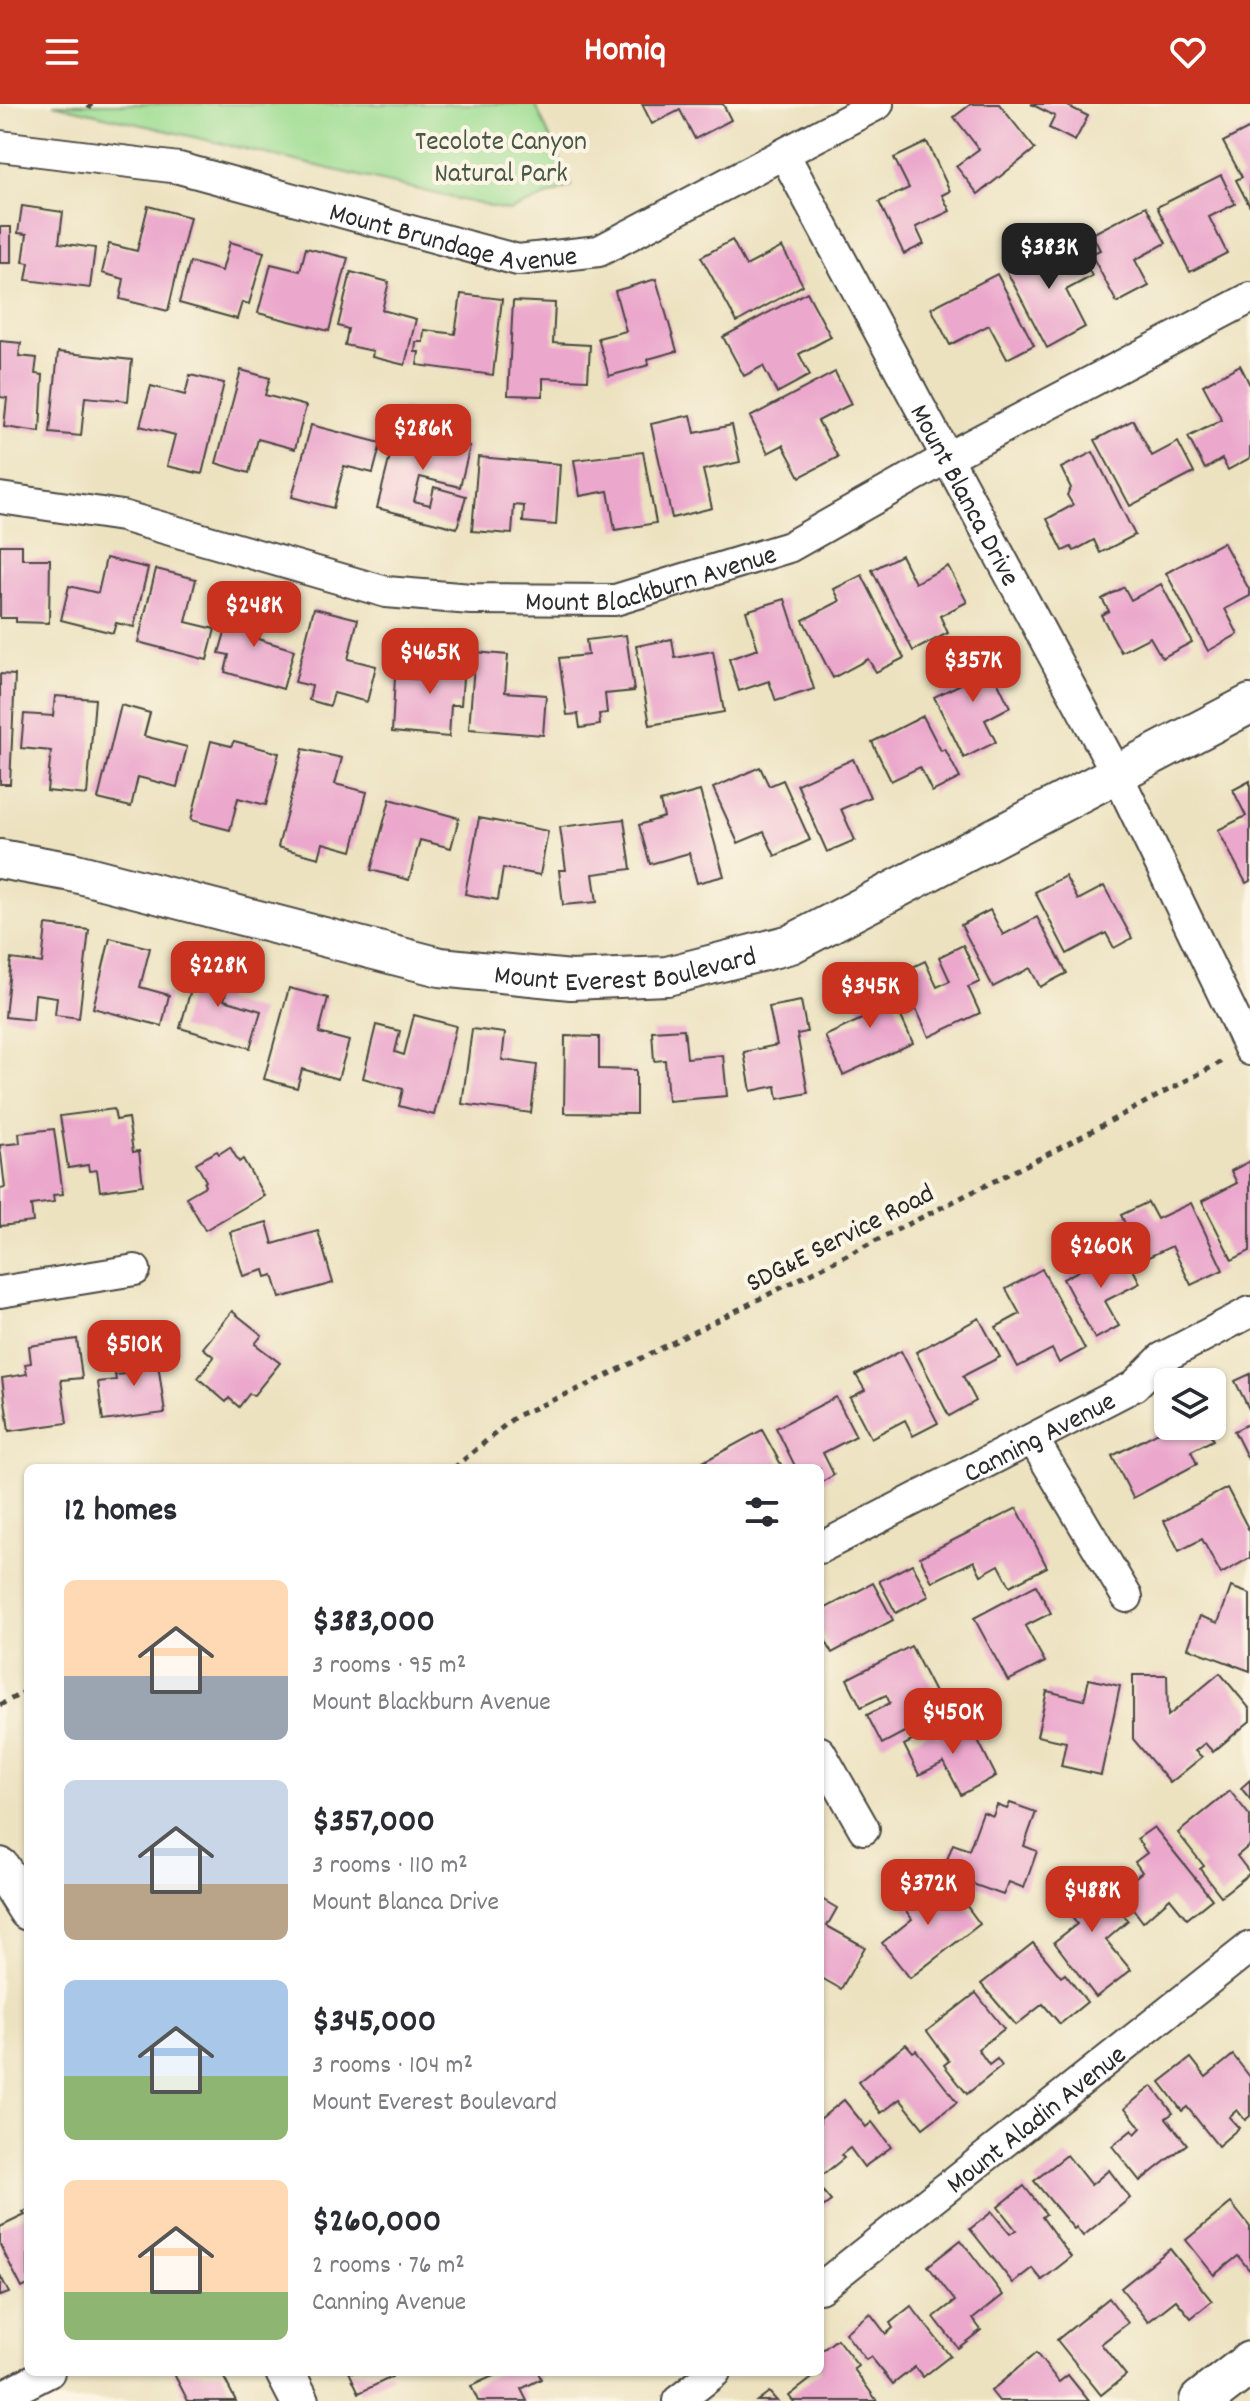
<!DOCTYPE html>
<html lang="en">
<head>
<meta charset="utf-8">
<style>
	:root { --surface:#fff; --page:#f2f2f3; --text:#2b2b33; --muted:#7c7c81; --accent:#c8321e }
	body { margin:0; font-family:Dekko,sans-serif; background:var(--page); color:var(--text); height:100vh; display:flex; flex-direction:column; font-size:30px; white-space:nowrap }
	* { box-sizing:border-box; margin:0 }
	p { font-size:26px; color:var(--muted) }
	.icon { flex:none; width:44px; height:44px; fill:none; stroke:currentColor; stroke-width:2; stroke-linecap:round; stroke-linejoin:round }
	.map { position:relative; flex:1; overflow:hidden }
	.side { position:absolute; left:24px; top:1360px; width:800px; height:912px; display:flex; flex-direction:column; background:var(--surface); border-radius:12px; box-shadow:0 2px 6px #0004 }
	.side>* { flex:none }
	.fabs { position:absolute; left:1154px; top:1264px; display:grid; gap:16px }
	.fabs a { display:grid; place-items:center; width:72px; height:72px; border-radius:12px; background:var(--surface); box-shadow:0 2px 6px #0004; font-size:40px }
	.price { position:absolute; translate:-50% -68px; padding:0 18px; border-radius:16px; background:var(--accent); color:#fff; font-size:26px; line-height:52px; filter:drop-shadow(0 2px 4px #0008) }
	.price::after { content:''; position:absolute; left:50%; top:48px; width:24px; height:18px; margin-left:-12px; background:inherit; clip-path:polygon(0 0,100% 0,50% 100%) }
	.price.selected { background:#222; color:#fff }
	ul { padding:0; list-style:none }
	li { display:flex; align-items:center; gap:24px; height:200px; padding:0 40px }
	li span { display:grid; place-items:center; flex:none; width:224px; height:160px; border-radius:12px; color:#555 }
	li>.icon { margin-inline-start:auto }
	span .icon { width:96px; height:96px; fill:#fffc; stroke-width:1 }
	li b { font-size:34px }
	h2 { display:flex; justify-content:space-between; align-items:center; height:96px; padding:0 40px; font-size:34px }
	header { display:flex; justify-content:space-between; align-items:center; height:104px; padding:0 40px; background:var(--accent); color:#fff; font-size:36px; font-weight:700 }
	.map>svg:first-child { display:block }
	.green { fill:#9ddd92; stroke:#64845e; stroke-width:2 }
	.building { fill:#eba7cc }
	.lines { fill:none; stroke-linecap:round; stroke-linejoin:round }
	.minor-casing { stroke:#484641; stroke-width:34 }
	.tertiary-casing { stroke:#484641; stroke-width:42 }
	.secondary-casing { stroke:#484641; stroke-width:46 }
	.path { stroke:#484641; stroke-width:5; stroke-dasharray:6 6; stroke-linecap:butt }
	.minor { stroke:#fff; stroke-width:30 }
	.tertiary { stroke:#fff; stroke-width:38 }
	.secondary { stroke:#fff; stroke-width:42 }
	.labels { text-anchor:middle; stroke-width:8; stroke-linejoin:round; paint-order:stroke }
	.park-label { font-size:28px; fill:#485845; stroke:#fcf5e5 }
	.street-label { font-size:28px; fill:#2b2b2b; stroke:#fcf5e5 }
</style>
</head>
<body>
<header><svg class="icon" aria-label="menu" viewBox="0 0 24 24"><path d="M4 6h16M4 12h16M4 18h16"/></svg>Homiq<svg class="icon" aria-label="heart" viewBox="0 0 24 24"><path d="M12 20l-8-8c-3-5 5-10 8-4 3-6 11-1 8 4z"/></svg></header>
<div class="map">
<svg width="1250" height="2297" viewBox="0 0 1250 2297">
	<rect width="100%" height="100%" fill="#fcf5e5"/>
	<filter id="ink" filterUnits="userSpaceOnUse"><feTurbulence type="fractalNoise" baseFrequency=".0125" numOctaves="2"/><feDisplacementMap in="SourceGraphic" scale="16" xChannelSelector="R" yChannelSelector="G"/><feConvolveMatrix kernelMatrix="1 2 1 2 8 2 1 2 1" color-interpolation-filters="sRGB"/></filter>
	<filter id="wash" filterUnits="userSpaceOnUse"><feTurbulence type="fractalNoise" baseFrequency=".006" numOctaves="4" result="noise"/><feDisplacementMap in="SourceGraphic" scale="32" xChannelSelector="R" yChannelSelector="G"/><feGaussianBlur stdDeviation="1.8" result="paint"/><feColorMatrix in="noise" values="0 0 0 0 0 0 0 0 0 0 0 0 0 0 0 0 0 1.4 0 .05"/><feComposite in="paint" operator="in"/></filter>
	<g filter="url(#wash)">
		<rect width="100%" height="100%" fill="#ece2c0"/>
		<path class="green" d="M53,0H535L572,82L509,107Z"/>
		<g id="blocks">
			<g class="building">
				<path d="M642,0H723L731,16L695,35L680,6L652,20Z"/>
				<path d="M971,0H999L1035,45L978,90L956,62L979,45L954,13Z"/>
				<path d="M1031,0H1064L1088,12L1075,37L1049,24L1055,12Z"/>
				<path d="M1250,24V103L1236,76L1242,73L1223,38Z"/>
				<path d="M927,38L950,87L942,91L950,107L916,123L924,140L904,150L879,98L909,84L894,54Z"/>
				<path d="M1221,71L1235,100L1209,113L1227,149L1190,168L1157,103Z"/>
				<path d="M22,102L63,108L59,139L95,144L90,184L26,176L29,159L23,158L27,130L18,129Z"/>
				<path d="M148,102L190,113L168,207L120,195L124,175L102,169L109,140L137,147Z"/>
				<path d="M1146,102L1166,139L1135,156L1149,182L1117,199L1091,150L1100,146L1092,130Z"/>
				<rect x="0" y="123" width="11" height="36"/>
				<path d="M732,136L746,162L782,143L803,181L737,218L701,153Z"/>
				<path d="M230,138L264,148L249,200L242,198L237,215L179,199L190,158L222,167Z"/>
				<path d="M1042,139L1051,158L1077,144L1092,172L1066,186L1085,223L1047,244L1003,160Z"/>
				<path d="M306,144L348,154L329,227L258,209L271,160L300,167Z"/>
				<path d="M351,168L389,178L382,206L416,215L405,261L372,253L373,247L345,241L348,225L338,222Z"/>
				<path d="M997,170L1034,241L1007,255L989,221L950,241L931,204Z"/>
				<path d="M656,175L677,247L648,255L649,261L609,272L598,234L626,227L615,187Z"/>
				<path d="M807,188L831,233L799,250L810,271L777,289L763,262L744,272L723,233Z"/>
				<path d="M461,190L502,195L493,271L417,261L419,248H415L416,238H423L424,226L455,230Z"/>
				<path d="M513,197L555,199L553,239L590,241L588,276L543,274V292L508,291Z"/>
				<path d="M0,237L21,239L19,252L37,254L35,270L43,271L40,328L4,323L7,294L0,293Z"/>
				<path d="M58,248L132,256L128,297L85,293L81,332L50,329Z"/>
				<path d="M1240,261L1250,281V354L1228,366L1222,355L1205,365L1188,333L1222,316L1203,281Z"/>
				<path d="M241,266L270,274L265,291L306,302L295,345L258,335L249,369L216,359Z"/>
				<path d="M835,268L851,300L818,317L838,353L800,373L783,341L768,349L750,313Z"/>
				<path d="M190,271L224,279L202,370L167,362L175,331L140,322L151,282L185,291Z"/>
				<path d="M402,304L435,313L430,332L470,342L460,383L420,373L414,397L430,401L434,383L466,392L457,424L377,404Z"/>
				<path d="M691,311L695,329L732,321L740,358L703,366L712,404L672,414L651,320Z"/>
				<path d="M1133,316L1152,352L1178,338L1194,369L1130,402L1095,336Z"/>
				<path d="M311,321L381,339L373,369L344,362L333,404L292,393Z"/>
				<path d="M643,348L656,419L615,426L608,387L580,392L574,356Z"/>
				<path d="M1093,348L1135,431L1100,449L1094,436L1074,447L1071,443L1063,447L1047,415L1073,401L1067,391L1071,384L1061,364Z"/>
				<path d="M478,353L560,360L556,421L523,418L524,402L514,401L512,430L472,427Z"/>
				<path d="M1223,438L1250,487V492L1225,505L1238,530L1208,547L1166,469Z"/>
				<path d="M0,441H22V455H50L49,519L16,518V514H0Z"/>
				<path d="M901,451L915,479L948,462L967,498L940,512L948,529L913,547L872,466Z"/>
				<path d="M106,454L148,464L134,523L116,519L113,529L61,516L69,482L98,489Z"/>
				<path d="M156,465L196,475L186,518L215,525L207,556L138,538Z"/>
				<path d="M862,471L904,554L876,568L868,555L833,574L803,516L840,497L834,485Z"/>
				<path d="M1161,480L1192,538L1162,554L1150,533L1121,548L1101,511L1109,507L1102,495L1124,483L1131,496Z"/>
				<path d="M785,495L814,585L776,597L769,577L739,587L729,555L758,545L746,507Z"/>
				<path d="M234,497L266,506L258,535L294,546L283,585L225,568L229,551L219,549Z"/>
				<path d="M314,504L358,515L348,555L376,562L367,598L334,589L330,602L309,596L312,582L295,578Z"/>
				<path d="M626,531L634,587L605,590L607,609L599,610L600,621L580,624L578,610L567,611L559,554L588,551L586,536Z"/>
				<path d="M672,535L675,554L713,547L724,608L650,621L636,542Z"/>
				<path d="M430,544L465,546L461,601H451L449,633L392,628L395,573L428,576Z"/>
				<path d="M982,546L1010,603L985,616L996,638L964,654L934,593L963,579L955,560Z"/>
				<path d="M475,548L508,551L505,588L546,591L543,631L469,625Z"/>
				<path d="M0,570L15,571L10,680H0Z"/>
				<path d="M55,592L95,595L87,691L47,687L51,647L21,644L24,610L53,612Z"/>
				<path d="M121,601L150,609L144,632L187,643L177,683L138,673L131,703L98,695Z"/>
				<path d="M923,612L941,647L945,645L960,674L932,688L920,663L891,677L872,638Z"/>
				<path d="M211,637L231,642L234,637L279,649L266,701L238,694L230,726L191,716Z"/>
				<path d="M303,645L342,654L335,680L367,688L352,747L323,739L319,754L278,743Z"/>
				<path d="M853,655L870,693L841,705L855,736L827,748L797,680Z"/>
				<path d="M760,663L769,682L783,676L810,736L775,752L764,728L738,739L713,684Z"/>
				<path d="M1250,677V777L1246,779L1218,726L1246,712L1233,686Z"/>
				<path d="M700,687L724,772L697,779L689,749L650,760L639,721L664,713L660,698Z"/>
				<path d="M390,695L459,714L451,744L420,736L409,776L371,766Z"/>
				<path d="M479,714L548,727L540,771L503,764L498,796L465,790Z"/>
				<path d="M624,715L631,765L593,770L597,798L563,801L559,766H566L560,723Z"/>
				<path d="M1065,772L1078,796L1104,782L1132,834L1114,844L1106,829L1067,850L1035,788Z"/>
				<path d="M990,806L1003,831L1037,813L1067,869L1040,883L1030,864L993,883L961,821Z"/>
				<path d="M46,821L89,826L79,914L55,911L57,893L35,890L33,916L5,913L11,855L42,859Z"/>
				<path d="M110,834L150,844L140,883L169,891L162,922L93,904Z"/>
				<path d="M963,841L980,878L968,883L980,909L929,933L914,900L908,903L894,872L925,857L937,883L950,877L939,853Z"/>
				<path d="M199,857L232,866L224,896L261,907L250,944L180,924Z"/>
				<path d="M884,875L913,939L843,971L825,932L864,914L852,889Z"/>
				<path d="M289,884L328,894L319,929L349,937L338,975L302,965L297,984L264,975Z"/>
				<path d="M801,897L807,928L797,930L808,989L778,995L776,982L751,987L744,948L777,941L769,903Z"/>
				<path d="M414,911L456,922L434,1011L399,1002L403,985L363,974L376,921L400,927L395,948L404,951Z"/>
				<path d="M472,925L505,929L502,956L537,961L531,1009L462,1000Z"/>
				<path d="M684,925L687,954L723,951L727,992L668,997L665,956L654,957L652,927Z"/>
				<path d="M565,932L599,933V965L636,966V1010L564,1009Z"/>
				<path d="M114,1005L116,1016L128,1014L133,1048L139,1047L143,1081L100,1087L97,1066L89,1067L88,1061L68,1064L60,1012Z"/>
				<path d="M54,1025L63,1090L53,1091L54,1098L31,1101L33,1118L0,1122V1085L5,1084L0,1041L20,1039L19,1029Z"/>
				<path d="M230,1043L239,1058L243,1055L264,1092L205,1126L186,1093L205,1082L204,1079L206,1077L196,1059L217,1047L219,1050Z"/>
				<path d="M1250,1057V1147L1232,1156L1202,1097L1237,1079L1231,1067Z"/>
				<path d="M1148,1098L1157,1115L1191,1099L1223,1166L1191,1181L1172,1142L1142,1156L1121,1111Z"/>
				<path d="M267,1118L273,1140L318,1127L333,1179L280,1194L273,1171L266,1173L264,1166L243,1172L230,1128Z"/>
				<path d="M1122,1144L1140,1179L1105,1197L1119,1222L1095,1235L1063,1175Z"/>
				<path d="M1042,1165L1085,1245L1059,1259L1052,1245L1018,1263L996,1223L1020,1210L1006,1185Z"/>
				<path d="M232,1207L262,1231L255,1240L280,1259L254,1291L249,1290L239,1303L229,1294L226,1298L198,1274L214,1253L203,1244Z"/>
				<path d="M979,1214L1000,1253L963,1272L976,1297L949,1312L916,1248Z"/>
				<path d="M77,1235L82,1274L61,1276L67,1319L9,1327L2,1274L27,1270L25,1260L31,1259L29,1242Z"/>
				<path d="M156,1245L165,1309L103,1317L98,1278L116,1276L115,1271L125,1270L122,1249Z"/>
				<path d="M901,1247L938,1319L913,1332L905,1316L871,1334L850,1294L865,1286L856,1271Z"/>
				<path d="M1250,1270V1307L1235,1277Z"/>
				<path d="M836,1293L856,1332L823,1349L834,1371L820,1379V1364H796L776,1324Z"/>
				<path d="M1250,1319V1359L1234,1327Z"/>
				<path d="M1170,1322H1206L1213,1336L1191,1347L1197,1360L1133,1394L1112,1352Z"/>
				<path d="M762,1326L783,1364H704L701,1359Z"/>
				<path d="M1227,1384L1250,1428V1454L1221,1470L1202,1435L1179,1447L1164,1417Z"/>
				<path d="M1017,1404L1047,1463L1010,1482L999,1461L981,1471L974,1457L932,1478L920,1453Z"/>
				<path d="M912,1460L929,1492L896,1509L879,1477Z"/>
				<path d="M873,1479L893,1516L832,1549L820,1526V1507Z"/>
				<path d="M1036,1481L1051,1509L1025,1522L1045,1558L1008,1577L974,1514Z"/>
				<path d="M1231,1483L1250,1490V1567L1188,1544L1200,1512L1218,1519Z"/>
				<path d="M911,1542L941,1600L906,1618L910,1625L882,1640L867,1611L890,1599L886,1591L861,1603L847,1575Z"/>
				<path d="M1220,1569L1250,1605V1617L1213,1648L1205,1639L1195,1647L1202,1653L1170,1679L1133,1635V1571H1167L1168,1612Z"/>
				<path d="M1089,1575L1120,1582L1101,1671L1061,1662L1066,1638L1037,1632L1047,1587L1084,1596Z"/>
				<path d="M968,1616L996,1672L961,1691L944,1658L919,1671L904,1641L933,1626L937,1632Z"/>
				<path d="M1250,1676V1695L1241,1684Z"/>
				<path d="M1230,1687L1250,1712V1741L1237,1752L1250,1769L1221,1792L1200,1765L1204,1762L1178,1729Z"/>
				<path d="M1010,1699L1036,1708L1024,1742L1037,1747L1024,1784L1009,1778L1003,1791L942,1769L953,1740L969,1746L983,1708L993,1712L997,1701L1007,1705Z"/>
				<path d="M1154,1723L1212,1795L1187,1815L1170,1794L1143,1818L1119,1786L1142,1768L1135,1758L1147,1749L1137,1735Z"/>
				<path d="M1088,1767L1128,1817L1106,1836L1131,1866L1096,1893L1054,1838L1077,1820L1055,1791Z"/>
				<path d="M921,1771L940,1795L950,1788L959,1800L963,1797L980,1820L910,1874L882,1839L912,1815L895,1792Z"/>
				<path d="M820,1794L837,1804L827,1822L865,1843L841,1885L820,1873Z"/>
				<path d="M1033,1839L1061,1873L1065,1870L1087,1898L1060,1920L1043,1900L1016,1921L981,1880Z"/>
				<path d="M976,1889L1004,1925L978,1945L989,1961L997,1955L1002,1962L967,1990L944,1961L949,1957L927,1927Z"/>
				<path d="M906,1940L913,1948L916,1946L957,1998L923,2024L900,1995L881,2009L858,1978Z"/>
				<path d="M1233,1951L1250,1973V2012L1245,2016L1237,2006L1229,2013L1239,2024L1218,2042L1187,2003L1182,2007L1160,1978L1191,1954L1206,1973Z"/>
				<path d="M1152,1982L1173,2009L1166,2014L1187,2040L1140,2077L1112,2042L1132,2026L1135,2030L1141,2024L1125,2004Z"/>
				<path d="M844,1996L866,2023L872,2018L891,2043L864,2063L850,2044L841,2051L844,2054L824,2070L820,2065V2015Z"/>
				<path d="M1067,2051L1091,2081L1109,2066L1130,2094L1083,2132L1076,2123L1074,2125L1034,2077Z"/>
				<path d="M1024,2082L1046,2110L1042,2113L1071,2153L1042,2176L1032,2164L1013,2179L970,2125L992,2108L1010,2130L1016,2126L998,2103Z"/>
				<path d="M820,2084L831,2097L820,2105Z"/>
				<path d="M1231,2099L1250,2123V2167L1238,2152L1214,2171L1186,2136Z"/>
				<path d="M28,2106V2181L22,2184L0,2141V2123L25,2111L23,2108Z"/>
				<path d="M961,2136L1003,2191L973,2215L981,2226L958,2244L934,2213L955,2197L928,2162Z"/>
				<path d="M1170,2145L1212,2197L1191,2214L1176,2196L1148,2218L1121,2184Z"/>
				<path d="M0,2171L9,2189L0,2192Z"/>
				<path d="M1109,2194L1128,2219L1101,2240L1126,2271L1101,2291L1057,2236Z"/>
				<path d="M911,2202L950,2252L923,2273L915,2263L893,2280L871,2253L866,2256L845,2229L870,2209L886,2230L893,2224L890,2219Z"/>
				<path d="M837,2235L858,2262L854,2265L877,2297H793L789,2292L820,2268V2248Z"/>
				<path d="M1036,2249L1059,2278L1068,2271L1089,2297H999L991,2287Z"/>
				<path d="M173,2268H221L236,2297H188Z"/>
				<path d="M349,2268H390L392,2273L359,2289Z"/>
				<path d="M502,2268H538L541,2275L521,2285L527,2297H478L471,2282Z"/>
				<path d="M769,2288L777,2297H757Z"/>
			</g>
		</g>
	</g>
	<g filter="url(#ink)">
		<use href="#blocks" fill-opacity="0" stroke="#484641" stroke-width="2"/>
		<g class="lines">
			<g class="minor-casing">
				<g id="minor">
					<path id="s1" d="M0,42L179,64L518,156L599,147L878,0"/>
					<path id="s2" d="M784,50L1117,670L1250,946"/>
					<path id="s3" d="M0,394L122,412L386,488L471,495L615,496L789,443L948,353L1250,194"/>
					<path d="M0,1188L135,1166"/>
					<path d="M1033,1335L1127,1493"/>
					<path id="s4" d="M820,1444L1134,1282L1162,1254L1250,1208"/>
					<path d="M820,1648L864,1725"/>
					<path id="s5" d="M820,2184L1250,1843"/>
					<path d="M0,2293L49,2268"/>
					<path d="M678,2297L715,2268"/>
				</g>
			</g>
			<g class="tertiary-casing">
				<g id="tertiary">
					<path id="s6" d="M0,755L72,768L440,863L571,876L667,872L791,840L1250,600"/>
					<path d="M0,1763L28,1807"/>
					<path d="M285,2268L300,2297"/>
				</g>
			</g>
			<g class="secondary-casing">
				<path id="secondary" d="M1201,2297L1250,2259"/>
			</g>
			<g class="path">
				<path d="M89,5L91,0"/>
				<path d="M454,1364L516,1312L590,1280L1054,1047L1225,956"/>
				<path d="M0,1601L28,1586"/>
			</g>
			<use href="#minor" class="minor"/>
			<use href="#tertiary" class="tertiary"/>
			<use href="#secondary" class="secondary"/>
		</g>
	</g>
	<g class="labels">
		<g class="park-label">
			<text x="501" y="45">Tecolote Canyon<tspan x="501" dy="32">Natural Park</tspan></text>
		</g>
		<g class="street-label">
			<text dy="10" stroke="none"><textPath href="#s1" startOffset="464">Mount Brundage Avenue</textPath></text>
			<text dy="10" stroke="none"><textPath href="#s2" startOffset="386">Mount Blanca Drive</textPath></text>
			<text dy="10" stroke="none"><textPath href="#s3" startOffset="666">Mount Blackburn Avenue</textPath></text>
			<text dy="10" stroke="none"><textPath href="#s6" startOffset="640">Mount Everest Boulevard</textPath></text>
			<text transform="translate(839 1132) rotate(-27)" y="10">SDG&amp;E Service Road</text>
			<text dy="10" stroke="none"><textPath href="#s4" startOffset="246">Canning Avenue</textPath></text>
			<text dy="10" stroke="none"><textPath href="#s5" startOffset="274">Mount Aladin Avenue</textPath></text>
		</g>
	</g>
</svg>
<div class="fabs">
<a><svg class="icon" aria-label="layers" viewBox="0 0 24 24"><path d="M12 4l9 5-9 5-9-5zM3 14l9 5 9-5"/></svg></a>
</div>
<b class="price selected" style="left:1049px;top:187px">$383K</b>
<b class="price" style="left:423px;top:368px">$286K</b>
<b class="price" style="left:254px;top:545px">$248K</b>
<b class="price" style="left:430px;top:592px">$465K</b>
<b class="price" style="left:973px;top:600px">$357K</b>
<b class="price" style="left:218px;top:905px">$228K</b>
<b class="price" style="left:870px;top:926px">$345K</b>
<b class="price" style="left:1101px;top:1186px">$260K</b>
<b class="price" style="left:134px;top:1284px">$510K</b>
<b class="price" style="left:953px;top:1652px">$450K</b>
<b class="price" style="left:928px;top:1823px">$372K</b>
<b class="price" style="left:1092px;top:1830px">$488K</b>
<section class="side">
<h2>12 homes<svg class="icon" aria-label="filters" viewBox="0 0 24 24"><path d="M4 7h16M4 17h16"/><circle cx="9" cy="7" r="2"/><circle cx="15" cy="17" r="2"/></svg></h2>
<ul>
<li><span style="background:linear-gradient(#ffd9b3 60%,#9aa5b1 0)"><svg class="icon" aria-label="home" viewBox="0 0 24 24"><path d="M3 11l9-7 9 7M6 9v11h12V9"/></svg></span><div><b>$383,000</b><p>3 rooms · 95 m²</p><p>Mount Blackburn Avenue</p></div></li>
<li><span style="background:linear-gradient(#c9d6e8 65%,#b9a48a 0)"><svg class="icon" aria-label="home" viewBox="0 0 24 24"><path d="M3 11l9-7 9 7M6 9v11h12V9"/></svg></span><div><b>$357,000</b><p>3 rooms · 110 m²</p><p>Mount Blanca Drive</p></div></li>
<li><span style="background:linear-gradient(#a9c7e8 60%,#8fb573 0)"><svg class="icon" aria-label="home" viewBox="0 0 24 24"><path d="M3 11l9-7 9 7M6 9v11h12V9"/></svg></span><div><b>$345,000</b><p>3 rooms · 104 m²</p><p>Mount Everest Boulevard</p></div></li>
<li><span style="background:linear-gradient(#ffd9b3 70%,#8fb573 0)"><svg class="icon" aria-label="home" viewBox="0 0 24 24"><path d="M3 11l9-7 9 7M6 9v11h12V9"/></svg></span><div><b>$260,000</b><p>2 rooms · 76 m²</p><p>Canning Avenue</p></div></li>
</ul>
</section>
</div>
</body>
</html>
